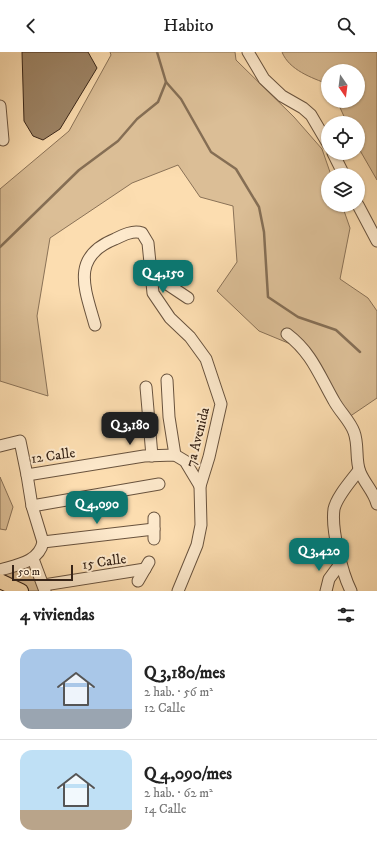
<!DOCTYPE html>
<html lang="es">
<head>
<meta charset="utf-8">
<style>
	:root { --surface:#fff; --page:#f6f6f6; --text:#222; --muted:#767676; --line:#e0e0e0; --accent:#0f766e }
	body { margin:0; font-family:"IM FELL DW Pica",serif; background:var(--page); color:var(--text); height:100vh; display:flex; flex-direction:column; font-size:15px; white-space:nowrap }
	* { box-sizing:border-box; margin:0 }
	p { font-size:13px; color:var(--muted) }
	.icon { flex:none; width:22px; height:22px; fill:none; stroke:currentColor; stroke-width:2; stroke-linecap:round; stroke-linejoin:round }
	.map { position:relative; height:539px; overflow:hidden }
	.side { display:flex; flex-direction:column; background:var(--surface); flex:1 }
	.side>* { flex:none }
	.needle { width:26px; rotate:166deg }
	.tools { position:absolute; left:321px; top:12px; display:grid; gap:8px }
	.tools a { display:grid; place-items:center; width:44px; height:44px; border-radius:50%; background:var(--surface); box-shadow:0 1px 3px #0004; font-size:20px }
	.scale { position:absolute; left:12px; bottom:10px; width:61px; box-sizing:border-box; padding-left:4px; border:2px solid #382518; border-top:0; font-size:11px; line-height:14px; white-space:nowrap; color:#382518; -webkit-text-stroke:3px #fde9cc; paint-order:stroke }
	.price { position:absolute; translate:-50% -34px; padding:0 9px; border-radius:8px; background:var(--accent); color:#fff; font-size:13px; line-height:26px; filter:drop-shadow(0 1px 2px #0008) }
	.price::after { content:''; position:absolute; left:50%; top:24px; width:12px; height:9px; margin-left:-6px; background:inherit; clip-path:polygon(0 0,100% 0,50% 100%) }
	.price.selected { background:#222; color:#fff }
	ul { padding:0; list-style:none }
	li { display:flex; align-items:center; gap:12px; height:100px; padding:0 20px }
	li+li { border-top:1px solid var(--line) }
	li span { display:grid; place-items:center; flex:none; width:112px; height:80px; border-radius:12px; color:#555 }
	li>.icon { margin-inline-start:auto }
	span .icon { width:48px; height:48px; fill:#fffc; stroke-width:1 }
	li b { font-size:17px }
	h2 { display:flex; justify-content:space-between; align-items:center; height:48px; padding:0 20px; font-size:17px }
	header { display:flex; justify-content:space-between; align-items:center; height:52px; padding:0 20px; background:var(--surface); font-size:18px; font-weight:600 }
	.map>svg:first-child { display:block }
	.green { fill:#dbbe96; stroke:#8a7257 }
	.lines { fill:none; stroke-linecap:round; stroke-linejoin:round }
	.stream { stroke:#856e54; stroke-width:2.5 }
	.building { fill:#9e8567; stroke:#382518 }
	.minor-casing { stroke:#69533e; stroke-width:13 }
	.major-casing { stroke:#382518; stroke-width:16 }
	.minor { stroke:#fde9cc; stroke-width:11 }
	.major { stroke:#fcddb0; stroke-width:14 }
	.labels { text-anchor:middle; stroke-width:4; stroke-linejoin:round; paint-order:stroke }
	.street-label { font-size:14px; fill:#382518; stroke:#fde9cc }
</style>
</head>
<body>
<header><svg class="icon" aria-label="back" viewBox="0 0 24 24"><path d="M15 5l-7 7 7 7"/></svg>Habito<svg class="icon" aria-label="search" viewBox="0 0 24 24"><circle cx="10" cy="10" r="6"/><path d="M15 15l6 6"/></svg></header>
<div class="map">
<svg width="377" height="539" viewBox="0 0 377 539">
	<rect width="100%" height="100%" fill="#fcddb0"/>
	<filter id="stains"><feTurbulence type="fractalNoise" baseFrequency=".005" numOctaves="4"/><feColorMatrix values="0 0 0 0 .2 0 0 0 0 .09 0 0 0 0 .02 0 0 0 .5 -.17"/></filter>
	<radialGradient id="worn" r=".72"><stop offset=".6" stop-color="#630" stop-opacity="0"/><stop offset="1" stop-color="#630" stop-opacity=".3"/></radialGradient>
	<g class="green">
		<path d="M110,0H235L236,8L294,65L322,97L331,123H328V153H342L350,176L340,227L368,246L377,259V346L349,365L305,298L259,279L217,239L237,210L233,154L200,145L178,113L132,131L50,186L37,264L48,344L0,329V137L69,79L111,3Z"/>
		<path d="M282,0H377V128L358,95V71H347L337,49H358V19H328V32C312,26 289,18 282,0Z"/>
		<path d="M0,425L13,455L6,478L0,477Z"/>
		<path d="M33,507L45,539H20L0,529V519Z"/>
	</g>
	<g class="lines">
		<g class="stream">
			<path d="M157,0L166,30L181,47L211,100L236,117L259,155L264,180L268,245L298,265L336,278L360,300"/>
			<path d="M0,195L79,118L118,89L137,67L158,50L166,30"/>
		</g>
	</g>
	<path class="building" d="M22,0H88L97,16L60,77L43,88L33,84L24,69Z"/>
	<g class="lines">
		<g class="minor-casing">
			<g id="minor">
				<path d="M248,0L264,27L282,44L303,56L311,63L328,92"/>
				<path d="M0,54L3,88"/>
				<path d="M333,101L344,123"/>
				<path d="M358,153L377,189"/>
				<path d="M149,220L188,246"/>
				<path d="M95,273C85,237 70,205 115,187C123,183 133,178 142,181L148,191L153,241L170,266L190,285L206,307L221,352L209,405L200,434L201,473L197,493L178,539"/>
				<path d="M287,282C312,301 319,323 334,349C340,360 350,369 354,380C359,393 355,408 360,420C365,432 374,440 377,452"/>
				<path d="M167,328L169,365L175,403"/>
				<path d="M146,335L152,404"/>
				<path d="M0,394L20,389L27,423L144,404L175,403L185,409L200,434"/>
				<path d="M32,454L159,432"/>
				<path d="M154,487V466"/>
				<path d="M43,490L154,477"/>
				<path d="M33,507L45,539"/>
				<path d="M0,518C17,513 39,510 43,490L32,454L27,423"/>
				<path d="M138,529L149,510"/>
				<path d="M44,533L145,517"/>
				<path d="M326,539L329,527L340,512"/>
				<path d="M351,539C342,521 331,477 334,457C337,444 351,429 359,418"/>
			</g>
		</g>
		<g class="major-casing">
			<path id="major" d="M0,529L21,539"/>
		</g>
		<use href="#minor" class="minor"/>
		<use href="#major" class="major"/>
	</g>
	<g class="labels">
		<g class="street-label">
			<text transform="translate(197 385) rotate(-76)" y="5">7a Avenida</text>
			<text transform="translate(53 403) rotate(-8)" y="5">12 Calle</text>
			<text transform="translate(104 509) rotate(-8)" y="5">15 Calle</text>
		</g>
	</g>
	<rect width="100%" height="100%" filter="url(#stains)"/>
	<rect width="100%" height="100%" fill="url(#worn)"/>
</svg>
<div class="tools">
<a><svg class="needle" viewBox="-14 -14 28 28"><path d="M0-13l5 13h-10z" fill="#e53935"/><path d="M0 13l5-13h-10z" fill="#767676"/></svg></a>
<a><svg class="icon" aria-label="locate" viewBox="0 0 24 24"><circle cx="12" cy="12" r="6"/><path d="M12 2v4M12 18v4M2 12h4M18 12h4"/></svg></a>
<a><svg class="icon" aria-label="layers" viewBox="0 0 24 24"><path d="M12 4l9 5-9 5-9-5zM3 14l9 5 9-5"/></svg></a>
</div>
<div class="scale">50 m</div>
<b class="price" style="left:163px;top:242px">Q 4,150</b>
<b class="price selected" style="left:130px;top:394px">Q 3,180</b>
<b class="price" style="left:97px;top:473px">Q 4,090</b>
<b class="price" style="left:319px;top:520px">Q 3,420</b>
</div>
<section class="side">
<h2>4 viviendas<svg class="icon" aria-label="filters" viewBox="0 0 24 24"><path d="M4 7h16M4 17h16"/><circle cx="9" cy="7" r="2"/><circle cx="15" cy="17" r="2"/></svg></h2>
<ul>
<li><span style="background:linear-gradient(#a9c7e8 75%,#9aa5b1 0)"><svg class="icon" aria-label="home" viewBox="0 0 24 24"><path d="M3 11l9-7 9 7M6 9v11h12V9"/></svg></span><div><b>Q 3,180/mes</b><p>2 hab. · 56 m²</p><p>12 Calle</p></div></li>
<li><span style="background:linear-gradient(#bfe0f5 75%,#b9a48a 0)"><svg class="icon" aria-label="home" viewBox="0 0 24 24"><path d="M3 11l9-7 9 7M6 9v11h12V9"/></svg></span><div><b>Q 4,090/mes</b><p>2 hab. · 62 m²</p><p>14 Calle</p></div></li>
</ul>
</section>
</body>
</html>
